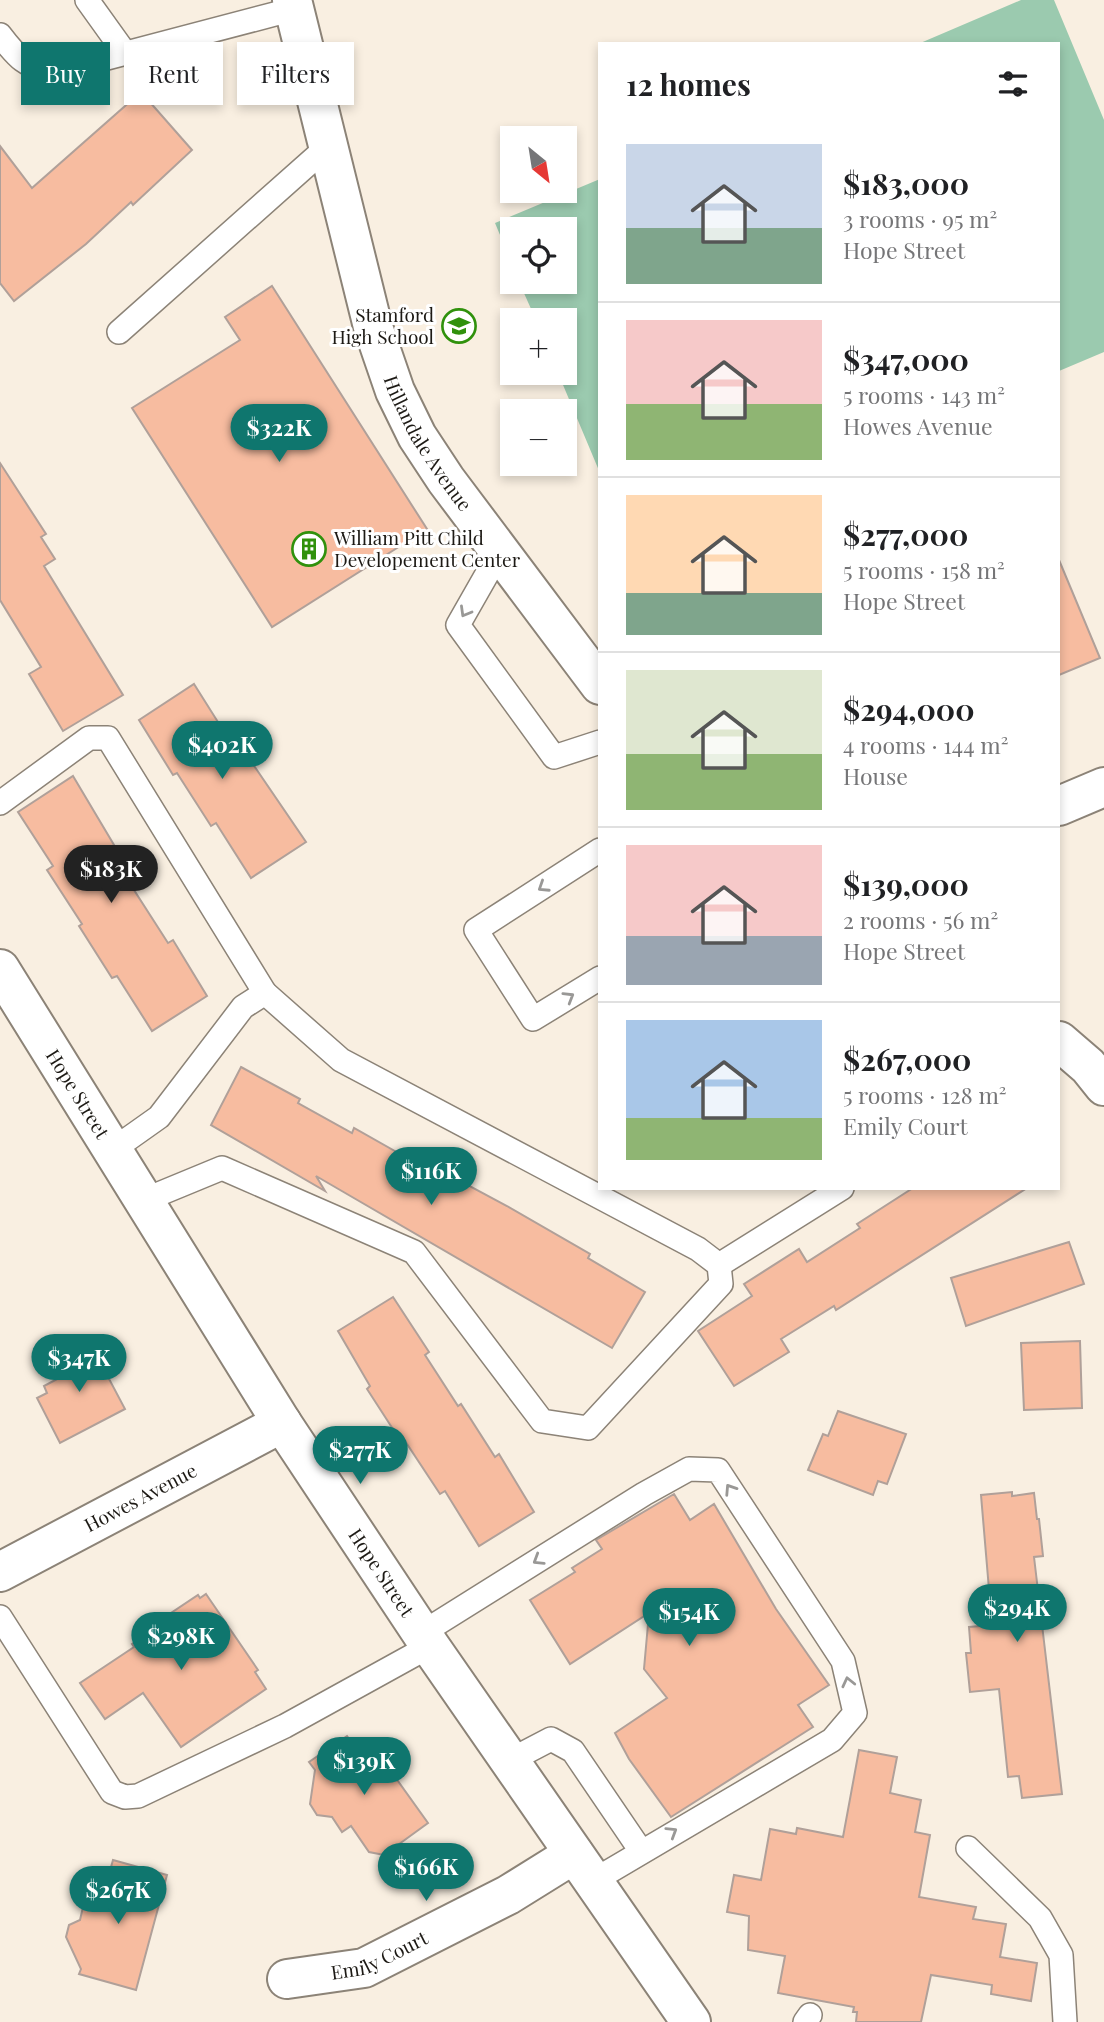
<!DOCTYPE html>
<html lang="en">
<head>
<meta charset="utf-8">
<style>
	:root { --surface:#fff; --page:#f2f2f2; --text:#202124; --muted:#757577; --line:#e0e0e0; --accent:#0f766e }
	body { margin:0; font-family:"Playfair Display",serif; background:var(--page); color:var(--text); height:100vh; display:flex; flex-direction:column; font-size:26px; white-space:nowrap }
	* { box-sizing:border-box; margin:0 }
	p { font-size:23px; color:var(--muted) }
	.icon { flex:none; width:38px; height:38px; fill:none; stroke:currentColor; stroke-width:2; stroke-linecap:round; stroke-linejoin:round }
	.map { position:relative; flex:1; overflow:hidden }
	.panel { position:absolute; left:598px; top:42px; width:462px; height:1148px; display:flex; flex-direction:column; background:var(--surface); border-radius:0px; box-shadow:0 4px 10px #0003 }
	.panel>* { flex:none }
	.banner { position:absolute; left:21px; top:42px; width:472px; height:63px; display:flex; gap:14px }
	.needle { width:46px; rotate:150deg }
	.controls { position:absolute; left:500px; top:126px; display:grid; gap:14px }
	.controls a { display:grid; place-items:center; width:77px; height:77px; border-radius:0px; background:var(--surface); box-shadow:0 4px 10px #0003; font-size:35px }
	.price { position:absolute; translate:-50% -60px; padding:0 16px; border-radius:24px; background:var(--accent); color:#fff; font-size:23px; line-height:46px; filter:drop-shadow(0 2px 4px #0008) }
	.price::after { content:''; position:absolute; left:50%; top:42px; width:21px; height:16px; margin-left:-10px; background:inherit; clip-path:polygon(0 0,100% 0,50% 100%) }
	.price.current { background:#222; color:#fff }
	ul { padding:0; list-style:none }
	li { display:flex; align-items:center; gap:21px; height:175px; padding:0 28px }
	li+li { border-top:2px solid var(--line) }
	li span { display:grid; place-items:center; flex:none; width:196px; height:140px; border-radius:0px; color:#555 }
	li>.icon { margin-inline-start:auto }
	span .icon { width:84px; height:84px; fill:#fffc; stroke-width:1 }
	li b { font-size:30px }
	h2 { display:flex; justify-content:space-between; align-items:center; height:84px; padding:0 28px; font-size:30px }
	.pill { padding:0 24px; border-radius:0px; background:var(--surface); box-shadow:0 4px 10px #0003; font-size:24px; line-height:63px }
	.pill.current { background:var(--accent); color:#fff }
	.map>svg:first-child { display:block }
	.green { fill:#9bcaaf }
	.building { fill:#f7bca0; stroke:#b0a099; stroke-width:2 }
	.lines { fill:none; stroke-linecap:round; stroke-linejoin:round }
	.service-casing { stroke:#8c8377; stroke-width:26 }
	.minor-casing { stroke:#8c8377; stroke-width:42 }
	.secondary-casing { stroke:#8c8377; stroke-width:42 }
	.service { stroke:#fff; stroke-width:23 }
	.minor { stroke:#fff; stroke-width:38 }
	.secondary { stroke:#fff; stroke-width:38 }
	.oneway { stroke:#999896 }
	.labels { text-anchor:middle; stroke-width:6; stroke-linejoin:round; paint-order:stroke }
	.poi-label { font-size:19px; fill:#1d1a15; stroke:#fff; text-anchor:end }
	.street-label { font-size:19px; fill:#1d1a15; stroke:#fff }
</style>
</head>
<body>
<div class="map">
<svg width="1104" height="2022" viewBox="0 0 1104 2022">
	<rect width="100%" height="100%" fill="#f9efe1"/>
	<g class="green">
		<path d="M1021,0H1054L1104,120V352L1059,371V44H918Z"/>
		<path d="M600,179V473L558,373H565V320H536L519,282H565V229H513V266L495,223Z"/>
	</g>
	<g class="building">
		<path d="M141,92L192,150L133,205L131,202L86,244L14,301L0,283V146L32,188Z"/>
		<path d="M272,286L427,529L272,627L132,408L240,340L225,317Z"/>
		<path d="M0,463L46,534L41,537L55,559L44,566L123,695L63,731L29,674L41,667L0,600Z"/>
		<path d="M1059,560L1100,658L1059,675Z"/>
		<path d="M194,684L228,738L233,735L306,842L251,878L216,823L211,826L177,773L173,775L139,720Z"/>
		<path d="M73,776L139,887L134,890L168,943L173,940L207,996L152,1031L117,976L112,978L79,926L82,924L47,870L53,866L18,812Z"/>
		<path d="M241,1067L300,1099L298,1103L352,1133L354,1128L409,1159L410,1154L507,1206L590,1254L588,1258L645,1292L612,1348L316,1176L325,1191L211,1125Z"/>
		<path d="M913,1188H1027L836,1310L834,1306L781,1339L789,1352L734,1386L698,1331L752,1296L744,1284L799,1249L807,1262L860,1228L857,1224Z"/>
		<path d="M1069,1242L1084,1284L966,1326L951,1278Z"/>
		<path d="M393,1297L429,1352L425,1355L458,1406L461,1404L495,1457L499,1454L534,1512L479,1546L445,1491L440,1494L405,1441L402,1443L367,1389L370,1386L338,1331Z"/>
		<path d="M80,1341L91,1361L98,1358L125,1409L60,1443L37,1398L47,1393L44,1386L61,1377L51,1357Z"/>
		<path d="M1080,1341L1082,1408L1024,1410L1021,1343Z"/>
		<path d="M838,1411L906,1434L887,1484L878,1481L873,1495L808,1470L823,1434L828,1436Z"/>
		<path d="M1012,1492V1496L1034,1493L1037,1519H1039L1043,1556L1034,1557L1062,1794L1022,1798L1019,1776L1008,1777L999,1689L970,1692L966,1653H971L969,1627L992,1625L981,1495Z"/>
		<path d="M674,1494L690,1520L714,1504L776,1609L829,1685L798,1705L813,1727L671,1817L629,1759L615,1733L667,1698L644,1669L649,1613L570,1664L530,1600L575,1572L572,1568L602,1549L596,1540Z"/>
		<path d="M206,1594L258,1670L255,1672L266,1689L181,1747L143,1693L105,1719L80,1683L134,1647L132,1644L156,1629L153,1625L198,1595L200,1598Z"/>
		<path d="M347,1736L363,1758L375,1749L428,1823L384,1855L369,1852L351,1826L342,1832L332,1817L317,1815L310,1804L315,1770L309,1762Z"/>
		<path d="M859,1750L897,1757L890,1793L921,1800L915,1832L930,1835L919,1897L976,1907L973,1919L1006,1924L1000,1957L1037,1963L1031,2001L991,1994L992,1985L931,1975L921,2022H856L857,2012H853L854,2007L778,1993L785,1956L748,1950L749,1916L727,1912L734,1875L761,1880L770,1829L796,1834L797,1828L843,1837Z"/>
		<path d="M113,1860L167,1875L136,1990L79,1974L81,1969L66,1937L69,1925L80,1920L86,1894L102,1899Z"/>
	</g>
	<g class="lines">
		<g class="service-casing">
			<g id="service">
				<path d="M87,0L125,53"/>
				<path d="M0,35C16,56 27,69 54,72L294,9"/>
				<path d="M119,332L326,148"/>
				<path d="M499,553L458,625L554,757L600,742"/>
				<path d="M0,803L89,738H108L265,993"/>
				<path d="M600,850L476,930L533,1019L600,978"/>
				<path d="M111,1151L159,1117L243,1007L265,993L341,1060L698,1249L719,1265L721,1284L588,1428L542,1421L414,1252L222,1168L142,1201"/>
				<path d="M719,1265L842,1188"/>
				<path d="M0,1617L112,1792L125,1797L138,1796L285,1726L430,1646"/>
				<path d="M422,1633L644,1494L689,1469L718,1470L843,1661L855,1713L832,1740L593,1881"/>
				<path d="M509,1761L551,1739L573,1751L641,1851"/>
				<path d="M968,1848L1040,1918L1061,1955L1065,2022"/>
				<path d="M805,2022L810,2015"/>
			</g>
		</g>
		<g class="minor-casing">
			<g id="minor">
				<path id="s1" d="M292,0L373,327L395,391L417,436L446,480L600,685"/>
				<path d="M1059,806L1104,787"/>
				<path d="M1059,1041L1088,1066L1104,1086"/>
				<path id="s2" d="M0,1572L282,1423"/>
				<path id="s3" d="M287,1979L364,1968L508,1895L574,1854"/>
			</g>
		</g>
		<g class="secondary-casing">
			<g id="secondary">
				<path id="s4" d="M0,969L282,1423L430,1646L691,2022"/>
			</g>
		</g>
		<use href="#service" class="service"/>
		<use href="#minor" class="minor"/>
		<use href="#secondary" class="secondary"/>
	</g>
	<defs><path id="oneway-chevron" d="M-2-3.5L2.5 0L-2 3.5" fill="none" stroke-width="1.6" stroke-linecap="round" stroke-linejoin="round" transform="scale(1.75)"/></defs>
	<g class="oneway">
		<use href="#oneway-chevron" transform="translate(465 612) rotate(120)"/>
		<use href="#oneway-chevron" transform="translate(543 887) rotate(147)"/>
		<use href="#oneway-chevron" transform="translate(569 997) rotate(-31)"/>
		<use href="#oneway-chevron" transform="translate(730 1489) rotate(-123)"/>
		<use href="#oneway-chevron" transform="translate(538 1560) rotate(148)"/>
		<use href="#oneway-chevron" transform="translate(848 1682) rotate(-103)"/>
		<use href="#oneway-chevron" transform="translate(672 1832) rotate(-32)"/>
	</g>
	<defs>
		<g id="school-ring" transform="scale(1.75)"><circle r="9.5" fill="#fff" stroke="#30910c" stroke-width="1.5"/><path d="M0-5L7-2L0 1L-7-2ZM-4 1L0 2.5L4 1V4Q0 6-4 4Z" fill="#30910c"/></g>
		<g id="building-ring" transform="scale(1.75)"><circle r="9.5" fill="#fff" stroke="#30910c" stroke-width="1.5"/><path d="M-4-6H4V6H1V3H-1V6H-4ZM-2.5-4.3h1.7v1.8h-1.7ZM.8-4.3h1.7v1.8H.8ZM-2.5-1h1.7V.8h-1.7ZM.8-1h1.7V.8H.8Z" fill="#30910c"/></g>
	</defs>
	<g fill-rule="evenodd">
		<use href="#school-ring" x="459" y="326"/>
		<use href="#building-ring" x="309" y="549"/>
	</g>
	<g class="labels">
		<g class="poi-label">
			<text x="434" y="322">Stamford<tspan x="434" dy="22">High School</tspan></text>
			<text x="334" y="545" text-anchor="start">William Pitt Child<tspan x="334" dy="22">Developement Center</tspan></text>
		</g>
		<g class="street-label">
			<text dy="7" stroke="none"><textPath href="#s1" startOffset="466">Hillandale Avenue</textPath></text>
			<text dy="7" stroke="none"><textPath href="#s4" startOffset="147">Hope Street</textPath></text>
			<text dy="7" stroke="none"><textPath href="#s2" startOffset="159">Howes Avenue</textPath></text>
			<text dy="7" stroke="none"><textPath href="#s4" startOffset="714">Hope Street</textPath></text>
			<text dy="7" stroke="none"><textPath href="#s3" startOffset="96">Emily Court</textPath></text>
		</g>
	</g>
</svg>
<div class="controls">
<a><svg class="needle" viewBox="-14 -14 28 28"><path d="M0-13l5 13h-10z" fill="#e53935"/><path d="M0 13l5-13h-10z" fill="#757577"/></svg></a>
<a><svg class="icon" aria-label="locate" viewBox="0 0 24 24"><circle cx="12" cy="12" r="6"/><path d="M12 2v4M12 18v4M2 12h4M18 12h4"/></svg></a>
<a>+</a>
<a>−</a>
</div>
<b class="price" style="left:279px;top:464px">$322K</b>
<b class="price" style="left:222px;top:781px">$402K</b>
<b class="price current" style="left:111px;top:905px">$183K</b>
<b class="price" style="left:431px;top:1207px">$116K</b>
<b class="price" style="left:79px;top:1394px">$347K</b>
<b class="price" style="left:360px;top:1486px">$277K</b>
<b class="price" style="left:1017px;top:1644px">$294K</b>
<b class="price" style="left:689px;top:1648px">$154K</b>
<b class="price" style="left:181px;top:1672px">$298K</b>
<b class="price" style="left:364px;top:1797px">$139K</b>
<b class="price" style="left:426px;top:1903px">$166K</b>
<b class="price" style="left:118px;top:1926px">$267K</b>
<div class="banner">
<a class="pill current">Buy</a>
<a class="pill">Rent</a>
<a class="pill">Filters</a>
</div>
<section class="panel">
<h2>12 homes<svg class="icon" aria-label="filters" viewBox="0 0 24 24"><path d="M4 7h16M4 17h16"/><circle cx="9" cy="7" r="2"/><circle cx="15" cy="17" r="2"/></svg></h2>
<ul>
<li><span style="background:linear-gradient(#c9d6e8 60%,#7fa58c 0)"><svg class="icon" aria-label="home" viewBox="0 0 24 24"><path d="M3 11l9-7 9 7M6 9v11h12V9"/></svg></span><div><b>$183,000</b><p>3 rooms · 95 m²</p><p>Hope Street</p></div></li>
<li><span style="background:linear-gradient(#f6c9c9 60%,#8fb573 0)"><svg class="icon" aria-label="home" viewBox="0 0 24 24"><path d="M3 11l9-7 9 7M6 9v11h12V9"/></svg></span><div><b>$347,000</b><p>5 rooms · 143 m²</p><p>Howes Avenue</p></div></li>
<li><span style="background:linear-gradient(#ffd9b3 70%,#7fa58c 0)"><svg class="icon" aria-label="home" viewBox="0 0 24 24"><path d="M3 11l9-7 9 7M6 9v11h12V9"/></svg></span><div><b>$277,000</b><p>5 rooms · 158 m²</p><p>Hope Street</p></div></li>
<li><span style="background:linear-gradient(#dfe7d0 60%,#8fb573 0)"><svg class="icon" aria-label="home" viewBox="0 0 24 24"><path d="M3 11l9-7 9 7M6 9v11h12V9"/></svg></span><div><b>$294,000</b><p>4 rooms · 144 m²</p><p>House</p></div></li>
<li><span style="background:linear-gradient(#f6c9c9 65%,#9aa5b1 0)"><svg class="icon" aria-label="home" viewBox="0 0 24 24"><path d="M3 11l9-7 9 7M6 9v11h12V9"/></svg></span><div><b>$139,000</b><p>2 rooms · 56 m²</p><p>Hope Street</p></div></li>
<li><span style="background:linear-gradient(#a9c7e8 70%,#8fb573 0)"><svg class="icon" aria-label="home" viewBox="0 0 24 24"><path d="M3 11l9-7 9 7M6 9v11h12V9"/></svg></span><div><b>$267,000</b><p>5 rooms · 128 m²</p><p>Emily Court</p></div></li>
</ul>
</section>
</div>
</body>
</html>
